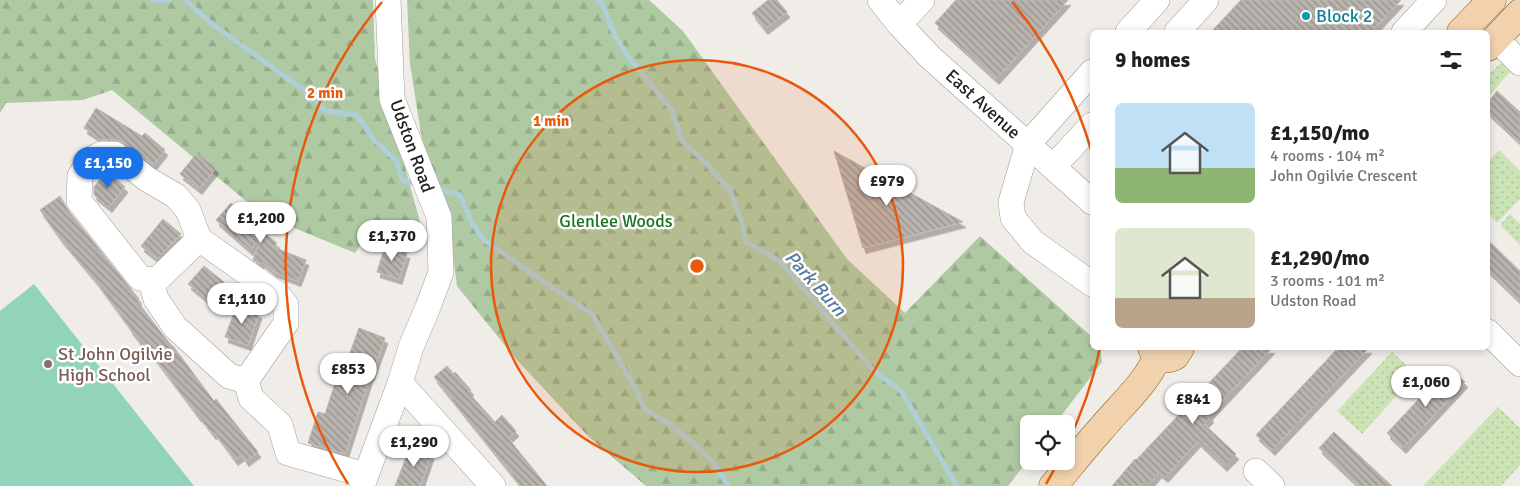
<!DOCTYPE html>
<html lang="en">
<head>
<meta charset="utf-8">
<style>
	:root { --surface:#fff; --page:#f2f2f2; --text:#202124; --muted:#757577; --accent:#1a73e8 }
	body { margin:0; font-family:Signika,sans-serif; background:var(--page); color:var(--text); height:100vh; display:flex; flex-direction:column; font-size:19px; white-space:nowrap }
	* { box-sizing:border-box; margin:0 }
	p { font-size:16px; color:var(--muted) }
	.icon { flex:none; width:28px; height:28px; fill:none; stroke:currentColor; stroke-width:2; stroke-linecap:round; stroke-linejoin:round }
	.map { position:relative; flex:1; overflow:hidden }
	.side { position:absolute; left:1090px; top:30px; width:400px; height:320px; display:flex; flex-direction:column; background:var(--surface); border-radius:8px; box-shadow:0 2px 8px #0003 }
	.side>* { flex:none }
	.controls { position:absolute; left:1020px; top:415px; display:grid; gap:10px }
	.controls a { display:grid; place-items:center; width:55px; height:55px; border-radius:8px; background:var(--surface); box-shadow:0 2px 8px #0003; font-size:25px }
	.price { position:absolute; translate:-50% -42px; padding:0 11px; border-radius:18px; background:#fff; color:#222; font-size:16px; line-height:32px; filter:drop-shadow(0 1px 2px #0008) }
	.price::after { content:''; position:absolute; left:50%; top:30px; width:15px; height:11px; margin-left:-8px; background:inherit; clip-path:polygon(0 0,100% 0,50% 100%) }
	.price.selected { background:var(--accent); color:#fff }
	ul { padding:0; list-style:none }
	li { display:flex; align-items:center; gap:15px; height:125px; padding:0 25px }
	li span { display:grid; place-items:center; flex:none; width:140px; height:100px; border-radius:8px; color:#555 }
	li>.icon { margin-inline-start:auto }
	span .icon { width:60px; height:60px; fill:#fffc; stroke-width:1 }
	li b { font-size:21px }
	h2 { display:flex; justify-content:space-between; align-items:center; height:60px; padding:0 25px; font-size:21px }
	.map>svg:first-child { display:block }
	.grass { fill:url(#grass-dots) }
	.forest { fill:url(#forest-firs) }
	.pitch { fill:#91d4b9 }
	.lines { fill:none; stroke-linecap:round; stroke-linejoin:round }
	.stream { stroke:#afcfd8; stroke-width:5 }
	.building { fill:url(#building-back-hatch); stroke:#c0b5ad; filter:url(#shadow) }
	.minor-casing { stroke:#9e9e9e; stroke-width:26 }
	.major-casing { stroke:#8a6114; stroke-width:29 }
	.minor { stroke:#fff; stroke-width:25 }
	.major { stroke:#f1d2ad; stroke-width:28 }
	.ring { fill:none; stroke:#e8590c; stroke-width:2.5 }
	.culture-dot { fill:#0f9aa8; stroke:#fff; stroke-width:2 }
	.education-dot { fill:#8d6e63; stroke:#fff; stroke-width:2 }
	.labels { text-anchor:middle; stroke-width:5; stroke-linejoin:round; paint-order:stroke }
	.culture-label { font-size:18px; fill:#0d838f; stroke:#fff; text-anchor:start }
	.street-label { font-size:18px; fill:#212121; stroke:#fff }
	.park-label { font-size:18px; fill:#1a7321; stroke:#fff }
	.education-label { font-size:18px; fill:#785e54; stroke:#fff; text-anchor:start }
	.water-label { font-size:19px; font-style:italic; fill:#547a9e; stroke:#fff }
	.centre { fill:#e8590c; stroke:#fff; stroke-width:2.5 }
	.ring-label { font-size:15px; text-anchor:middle; font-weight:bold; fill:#e8590c; stroke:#fff; stroke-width:5; stroke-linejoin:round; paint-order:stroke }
</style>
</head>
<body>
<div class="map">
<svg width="1520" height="486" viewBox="0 0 1520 486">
	<defs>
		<pattern id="grass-dots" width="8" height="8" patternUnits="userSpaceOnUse" patternTransform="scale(1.25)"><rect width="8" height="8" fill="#cce3b5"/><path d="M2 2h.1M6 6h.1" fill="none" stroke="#afc29b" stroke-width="1.8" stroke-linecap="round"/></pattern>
		<pattern id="forest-firs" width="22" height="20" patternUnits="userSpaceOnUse" patternTransform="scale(1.25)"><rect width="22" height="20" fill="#afcaa3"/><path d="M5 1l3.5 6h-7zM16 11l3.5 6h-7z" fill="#96ad8c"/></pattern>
		<pattern id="building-back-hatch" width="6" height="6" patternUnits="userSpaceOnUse" patternTransform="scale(1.25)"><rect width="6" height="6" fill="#b9b3ae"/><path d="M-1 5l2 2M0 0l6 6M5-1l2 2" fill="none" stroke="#96918d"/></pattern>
		<filter id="shadow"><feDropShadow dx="3" dy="5.5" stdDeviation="0" flood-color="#0004"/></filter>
	</defs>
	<rect width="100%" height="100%" fill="#f0ede9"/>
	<g class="grass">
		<path d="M1501,63L1510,72L1488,97V75Z"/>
		<path d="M1499,150L1520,171V199L1497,223L1488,213V162Z"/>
		<path d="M1510,214L1520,224V245L1500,225Z"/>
		<path d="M1392,352L1416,374L1362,434L1337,411Z"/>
		<path d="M1498,407L1520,428V465L1501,486H1423Z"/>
	</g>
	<g class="forest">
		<path d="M0,0H373L375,59L422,229L373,226L355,253L263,215L112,90L83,100L6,103L0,113Z"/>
		<path d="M407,0H649L683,31L847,259L905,313L980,236L1092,337V348H1100L1102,362L1055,424H1029V459L1008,486H646L588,436L515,358L457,286L449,227L423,146L410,64Z"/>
	</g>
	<path class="pitch" d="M34,284L194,486H0V311Z"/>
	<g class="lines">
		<g class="stream">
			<path d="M153,0L157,1L170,0"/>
			<path d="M185,0L212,24L312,96L325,111L357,115L374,140L396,160L402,180L417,184"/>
			<path d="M597,0L602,3L614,34L629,58L672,110L682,141L704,161L730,190L743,225L746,242L780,261L872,369L901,391L957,486"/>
			<path d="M437,189L460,195L472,223L483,239L550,286L592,314L637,391L644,409L670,424L699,448L714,463L728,486"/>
		</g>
	</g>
	<g class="building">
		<path d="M768,0H777L787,12L765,29L752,13Z"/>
		<path d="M956,0H1068L996,79L935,23Z"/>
		<path d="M1241,0H1401L1371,32H1211Z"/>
		<path d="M1497,91L1520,112V142L1488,112V102Z"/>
		<path d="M96,108L142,136L145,133L165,150L153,165L123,142L115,139L102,140L84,128Z"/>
		<path d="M834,151L963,222L863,248Z"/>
		<path d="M197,153L216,168L199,189L180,174Z"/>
		<path d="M107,171L125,187L109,207L94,195V187Z"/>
		<path d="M60,196L68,210L139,299L137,301L163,335L172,346H173L214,401L216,399L258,452L246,461L242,455L235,460L215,433L213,434L199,416H198L144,344L142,345L129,328H130L95,280L60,238L40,210Z"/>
		<path d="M231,203L246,217L245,218L277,243L273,247L306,260L298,281L274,272L262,262L260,264L253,260L263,234L250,250L216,220Z"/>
		<path d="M163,219L181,234L157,259L141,246Z"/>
		<path d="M1488,240L1520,271V301L1488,270Z"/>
		<path d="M385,246L407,253L399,279L377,272Z"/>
		<path d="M204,266L224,282L209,301L188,284Z"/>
		<path d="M237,305L259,313L248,345L225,337Z"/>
		<path d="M359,328L385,338L371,376H370L345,454L308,443L318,412L325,414L339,371L343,372Z"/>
		<path d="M1242,348H1272L1209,415L1211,417L1204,424L1236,454L1224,466L1198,441L1165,477L1159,472L1149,484L1146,481L1141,486H1112L1135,459L1136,460Z"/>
		<path d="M1338,348H1369L1272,450L1256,435Z"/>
		<path d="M447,366L454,374L455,372L471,390L468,392L495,422L502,415L516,431L508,438L547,486H521L434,377Z"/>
		<path d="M1449,367L1465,382L1403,448L1387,433Z"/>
		<path d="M1334,432L1378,473L1392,486H1359L1319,448Z"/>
		<path d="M410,447L431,454L420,486H395Z"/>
	</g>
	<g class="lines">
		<g class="minor-casing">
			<g id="minor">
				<path d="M880,0L899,24L930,57L1092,202"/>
				<path d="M899,24L922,0"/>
				<path d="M1128,32L1157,0"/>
				<path d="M1177,32L1206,0"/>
				<path d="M1404,32L1434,0"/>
				<path d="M1496,39L1520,63"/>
				<path d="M1092,72L1028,144L1011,202L1013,218L1033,242L1092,284"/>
				<path d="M101,154H115L147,179L176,196L188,210L199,239L160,277L151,280L140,278L79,201L80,176L90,160Z"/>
				<path d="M1053,167L1092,125"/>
				<path d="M199,239L277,294L286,305V323L246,381L251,398L280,425L288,453L365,475"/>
				<path d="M151,280L156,299L175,327L229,376L246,381"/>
				<path d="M1488,332L1520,364"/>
				<path d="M400,383L493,486"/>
				<path d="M1256,471L1272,486"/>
				<path d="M362,486L400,383L411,347L428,307L441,272L439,217L392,99L388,0"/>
			</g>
		</g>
		<g class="major-casing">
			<g id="major">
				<path d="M1461,32L1492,0"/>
				<path d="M1488,47L1520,13"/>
				<path d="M1152,348C1156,358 1165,361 1175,356L1180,348"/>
				<path d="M1053,486C1069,467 1084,448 1101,429C1121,405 1145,385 1158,356"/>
			</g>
		</g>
		<use href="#minor" class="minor"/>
		<use href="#major" class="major"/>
	</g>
	<circle cx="697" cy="266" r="206" fill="#e8590c" fill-opacity=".12"/>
	<g class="ring">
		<circle cx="697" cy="266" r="206"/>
		<path d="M1100 348A411 411 0 0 1 1066 446M1058 462A411 411 0 0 1 1046 484M348 484A411 411 0 0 1 382 2M1012 2A411 411 0 0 1 1092 153"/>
	</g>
	<circle class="culture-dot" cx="1306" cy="16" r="5"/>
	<circle class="education-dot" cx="48" cy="364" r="5"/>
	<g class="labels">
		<g class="culture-label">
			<text x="1316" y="22">Block 2</text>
		</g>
		<g class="street-label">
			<text transform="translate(983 104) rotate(42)" y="6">East Avenue</text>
			<text transform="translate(412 146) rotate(70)" y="6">Udston Road</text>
		</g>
		<g class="park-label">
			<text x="616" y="227">Glenlee Woods</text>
		</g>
		<g class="education-label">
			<text x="58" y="360">St John Ogilvie<tspan x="58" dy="21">High School</tspan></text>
		</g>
		<g class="water-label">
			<text transform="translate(816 283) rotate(48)" y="7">Park Burn</text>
		</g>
	</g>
	<circle cx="697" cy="266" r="8" class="centre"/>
	<g class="ring-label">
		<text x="325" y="98">2 min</text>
		<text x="551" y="126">1 min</text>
	</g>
</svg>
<div class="controls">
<a><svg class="icon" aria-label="locate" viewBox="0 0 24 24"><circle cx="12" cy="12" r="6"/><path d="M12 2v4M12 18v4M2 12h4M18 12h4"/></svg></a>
</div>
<b class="price selected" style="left:108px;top:189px">£1,150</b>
<b class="price" style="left:887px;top:207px">£979</b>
<b class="price" style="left:261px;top:244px">£1,200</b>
<b class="price" style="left:392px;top:262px">£1,370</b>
<b class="price" style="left:242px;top:325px">£1,110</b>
<b class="price" style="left:348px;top:395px">£853</b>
<b class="price" style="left:1426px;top:408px">£1,060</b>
<b class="price" style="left:1193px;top:425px">£841</b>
<b class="price" style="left:414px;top:468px">£1,290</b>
<section class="side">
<h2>9 homes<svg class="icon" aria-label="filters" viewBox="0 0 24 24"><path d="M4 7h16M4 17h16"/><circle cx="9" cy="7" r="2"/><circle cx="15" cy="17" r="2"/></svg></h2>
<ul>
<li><span style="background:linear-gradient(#bfe0f5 65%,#8fb573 0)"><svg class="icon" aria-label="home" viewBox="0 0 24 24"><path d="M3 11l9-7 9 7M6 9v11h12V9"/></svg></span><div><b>£1,150/mo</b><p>4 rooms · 104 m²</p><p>John Ogilvie Crescent</p></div></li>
<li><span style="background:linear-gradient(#dfe7d0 70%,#b9a48a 0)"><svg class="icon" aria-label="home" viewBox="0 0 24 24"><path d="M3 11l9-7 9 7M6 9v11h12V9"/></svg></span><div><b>£1,290/mo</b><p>3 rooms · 101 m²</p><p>Udston Road</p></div></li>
</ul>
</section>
</div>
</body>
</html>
